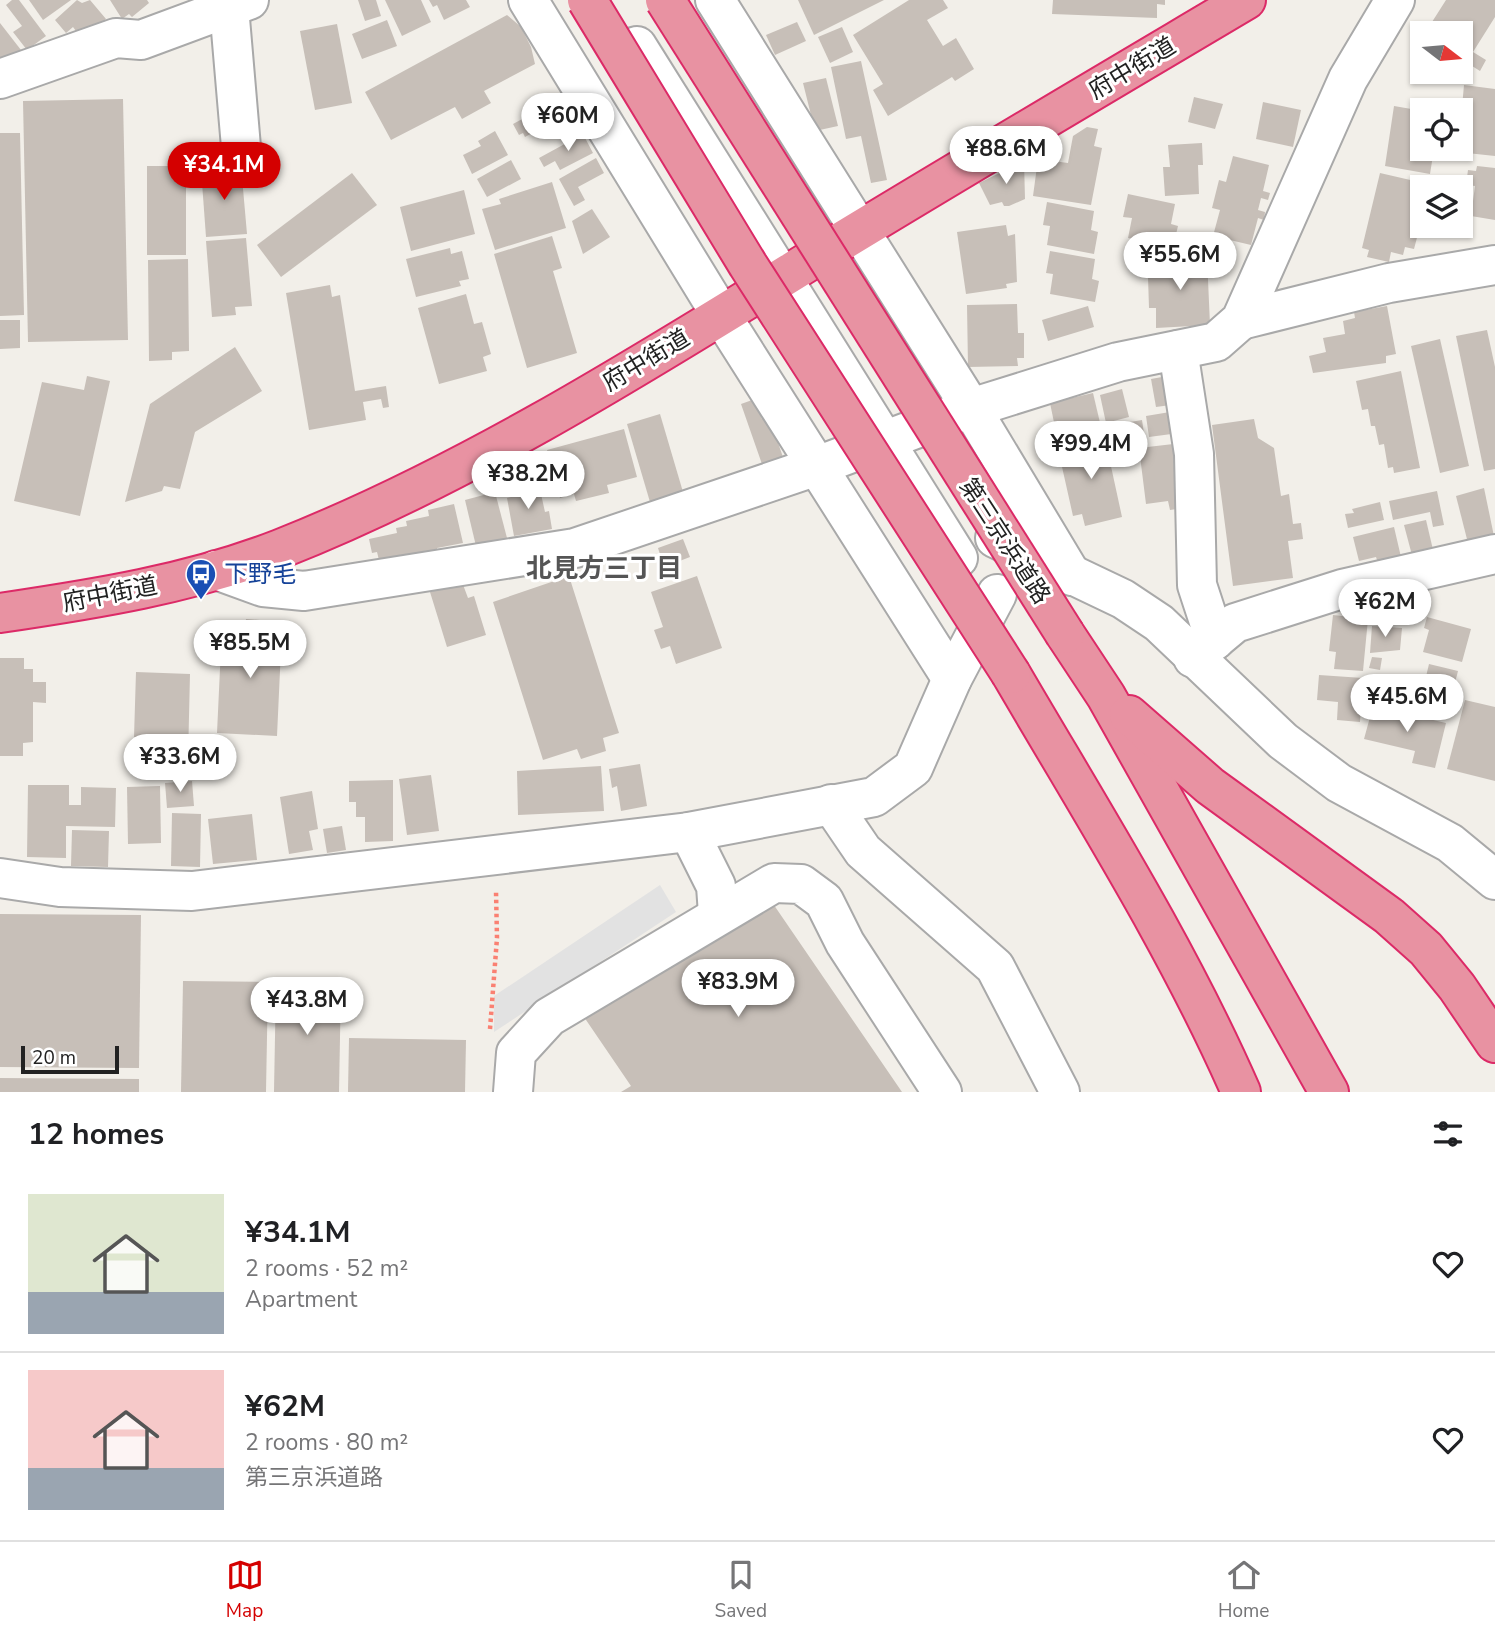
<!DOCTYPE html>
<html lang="en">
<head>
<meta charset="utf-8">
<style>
	:root { --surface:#fff; --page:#f2f2f2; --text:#202124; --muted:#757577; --line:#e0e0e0; --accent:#d40000 }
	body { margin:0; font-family:"Nunito Sans","Noto Sans JP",sans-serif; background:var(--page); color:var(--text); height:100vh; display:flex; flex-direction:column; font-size:26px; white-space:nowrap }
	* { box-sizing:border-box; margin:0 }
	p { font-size:23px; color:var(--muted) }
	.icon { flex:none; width:38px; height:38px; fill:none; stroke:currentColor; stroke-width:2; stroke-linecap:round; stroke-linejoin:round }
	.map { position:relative; height:1092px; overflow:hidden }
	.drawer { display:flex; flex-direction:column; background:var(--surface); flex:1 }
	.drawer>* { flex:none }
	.needle { width:46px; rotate:106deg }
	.buttons { position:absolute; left:1410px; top:21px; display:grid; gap:14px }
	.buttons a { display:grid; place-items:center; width:63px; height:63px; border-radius:0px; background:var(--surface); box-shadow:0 2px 5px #0004; font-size:35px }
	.scale { position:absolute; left:21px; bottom:18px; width:98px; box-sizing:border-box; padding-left:7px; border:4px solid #222; border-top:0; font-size:19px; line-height:24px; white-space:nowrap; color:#222; -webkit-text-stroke:5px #fff; paint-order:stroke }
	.price { position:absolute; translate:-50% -60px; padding:0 16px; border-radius:24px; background:#fff; color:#222; font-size:23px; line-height:46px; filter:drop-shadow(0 2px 4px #0008) }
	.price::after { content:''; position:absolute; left:50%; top:42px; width:21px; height:16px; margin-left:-10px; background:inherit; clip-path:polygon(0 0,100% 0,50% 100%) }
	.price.current { background:var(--accent); color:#fff }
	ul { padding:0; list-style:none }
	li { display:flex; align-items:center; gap:21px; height:175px; padding:0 28px }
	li+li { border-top:2px solid var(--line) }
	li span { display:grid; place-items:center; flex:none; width:196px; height:140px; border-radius:0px; color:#555 }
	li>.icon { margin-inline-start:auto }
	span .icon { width:84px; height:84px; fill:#fffc; stroke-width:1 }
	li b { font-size:30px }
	h2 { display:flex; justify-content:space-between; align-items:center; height:84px; padding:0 28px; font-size:30px }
	.tabs { display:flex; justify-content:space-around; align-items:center; height:98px; border-top:2px solid var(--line); background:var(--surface); font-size:19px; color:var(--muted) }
	.tabs a { display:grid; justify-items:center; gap:4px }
	.tabs .current { color:var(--accent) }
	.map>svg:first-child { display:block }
	.parking { fill:#e2e2e2 }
	.building { fill:#c7bfb8 }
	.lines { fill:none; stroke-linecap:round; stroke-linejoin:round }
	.minor-casing { stroke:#a9a9a9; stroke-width:42 }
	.highway-casing { stroke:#dc2a67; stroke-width:42 }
	.path { stroke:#fa8072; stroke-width:4.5; stroke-dasharray:3.5 3.5; stroke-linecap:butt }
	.minor { stroke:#fff; stroke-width:38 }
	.highway { stroke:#e892a2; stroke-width:38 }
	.highway-bridge-casing { stroke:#dc2a67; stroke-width:42; stroke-linecap:butt }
	.highway-bridge { stroke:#e892a2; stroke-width:38 }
	.labels { text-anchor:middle; stroke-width:6; stroke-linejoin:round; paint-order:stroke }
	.street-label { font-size:24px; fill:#222; stroke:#fff }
	.transit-label { font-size:24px; fill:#164399; stroke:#fff; text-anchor:start }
	.neighbourhood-label { font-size:26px; font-weight:bold; fill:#555; stroke:#fff }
</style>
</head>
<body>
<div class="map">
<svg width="1495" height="1092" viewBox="0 0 1495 1092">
	<rect width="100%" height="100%" fill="#f2efe9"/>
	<path class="parking" d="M660,885L676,912L494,1032V996Z"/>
	<g class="building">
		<path d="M12,0H19L46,36L27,50L13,32L22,26L6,5Z"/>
		<path d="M29,0H71L43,20Z"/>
		<path d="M77,0L82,3L90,0L106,19L91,31L79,35L73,27L66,33L55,20Z"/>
		<path d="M110,0H147L149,3L132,17L129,14L122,19Z"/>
		<path d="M358,0H376L381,16L365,21Z"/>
		<path d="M385,0H421L431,22L402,36Z"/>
		<path d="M429,0H466L470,7L444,20L437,5L433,7Z"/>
		<path d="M798,0H884L814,35Z"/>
		<path d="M909,0H943L948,8L927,20L943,46L956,38L974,69L955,81L952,77L888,116L873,90L883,84L853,35Z"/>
		<path d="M1053,0H1165V5L1157,4V18L1052,14Z"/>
		<path d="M1446,0H1495V17L1473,52L1486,60L1480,71L1461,59V33H1425Z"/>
		<path d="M507,15L521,27L531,47L535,64L484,91L491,103L462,119L455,107L391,140L365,92Z"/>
		<path d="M387,20L397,46L362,59L352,34Z"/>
		<path d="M797,22L806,41L775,55L766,35Z"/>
		<path d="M0,23L21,50L0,67Z"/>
		<path d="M337,24L352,103L315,110L300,31Z"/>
		<path d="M842,27L853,52L830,63L818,37Z"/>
		<path d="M861,61L887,180L871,183L861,136L846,139L831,67Z"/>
		<path d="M826,78L838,126L815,131L803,83Z"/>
		<path d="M1464,85L1495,89V156L1467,153L1472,108L1462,107Z"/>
		<path d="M1194,97L1223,104L1215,129L1188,122Z"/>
		<path d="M561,98L569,113L525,137L523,133L519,135L513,124Z"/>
		<path d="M123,99L128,340L28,342L23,101Z"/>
		<path d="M1263,102L1301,110L1293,147L1256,139Z"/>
		<path d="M1394,106L1423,111V149H1434L1430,174L1385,166Z"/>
		<path d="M1087,127L1098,129L1094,146L1102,148L1091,205L1033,196L1038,159L1068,163L1073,136Z"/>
		<path d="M495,131L508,155L472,174L463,155L481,146L478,141Z"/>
		<path d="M0,133H20L24,315L0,316Z"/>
		<path d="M583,134L593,153L560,170L555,161L544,167L539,158Z"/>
		<path d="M1202,143L1203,165H1198L1199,194L1165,196L1163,167H1170L1168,145Z"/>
		<path d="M1233,156L1269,165L1263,191L1270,193L1268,200L1261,198L1258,210L1265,212L1264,220L1258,218L1251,245L1213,236L1220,210L1212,208L1219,180L1226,182Z"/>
		<path d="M596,158L604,173L578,187L585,200L574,206L559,179Z"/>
		<path d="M511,160L521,179L487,197L477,179Z"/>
		<path d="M1024,161L1025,199L1009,206H1004L1002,202L990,205L979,183Z"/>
		<rect x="147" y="166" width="39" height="89"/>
		<path d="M241,166L247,234L206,237L201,169Z"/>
		<path d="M1477,166L1495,168V220L1471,216L1475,186L1466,185L1468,170L1476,171Z"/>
		<path d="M352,173L377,205L281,277L257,245Z"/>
		<path d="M1380,173L1419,182L1412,213L1423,215L1414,249L1405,247L1403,255L1391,252L1389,262L1367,257L1369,250L1362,248Z"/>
		<path d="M552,182L566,228L495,250L482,209L501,204L499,199Z"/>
		<path d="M464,190L475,234L411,251L400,207Z"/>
		<path d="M1128,194L1175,204L1171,224L1178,226L1173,247L1128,238L1132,218L1123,217Z"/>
		<path d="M1047,202L1094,211L1091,230L1098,232L1094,254L1047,245L1050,226L1043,225Z"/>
		<path d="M592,209L610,237L583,254L572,221Z"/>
		<path d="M1461,213H1467L1466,235L1437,233V226H1461Z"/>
		<path d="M1006,225L1008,236L1015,234L1017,282L1006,284L1007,288L966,294L957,232Z"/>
		<path d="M552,236L562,268L553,271L577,353L527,368L494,254Z"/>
		<path d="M246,238L252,306L235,307L236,315L212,317L206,241Z"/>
		<path d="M450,248L451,254L462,251L469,279L459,281L461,286L416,297L406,259Z"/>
		<path d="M1050,251L1095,259L1092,279L1099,281L1095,302L1050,294L1053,274L1046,273Z"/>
		<path d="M1207,257L1210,325L1156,328V308H1149L1148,277H1156L1155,259Z"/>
		<path d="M188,259L189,351L172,352V360L149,361L148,260Z"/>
		<path d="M330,285L332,297L340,295L355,391L386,386L389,407L383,408L381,399L363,402L366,420L309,430L286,293Z"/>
		<path d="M466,294L474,324L482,322L491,354L483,357L487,371L439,384L418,308Z"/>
		<path d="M1017,304L1018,333H1024V358H1017L1018,366L968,367L967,305Z"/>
		<path d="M1088,306L1094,327L1048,341L1042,320Z"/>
		<path d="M1387,306L1396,354L1386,356V363L1313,373L1309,356L1326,352L1323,338L1345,334L1343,321L1355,318L1354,312Z"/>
		<path d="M0,320H20V348L0,349Z"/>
		<path d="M1487,330L1495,367V469L1484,471L1456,336Z"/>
		<path d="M1440,339L1469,466L1440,473L1411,346Z"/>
		<path d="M235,347L262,391L195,432L180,489L164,486L162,491L125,502L150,404Z"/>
		<path d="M1401,371L1420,468L1394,473L1393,467L1388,468L1384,444L1379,445L1375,426H1371L1368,409L1362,410L1356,381Z"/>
		<path d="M1173,375L1178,404L1156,407L1151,379Z"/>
		<path d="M87,376L110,381L80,516L14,501L42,382L84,390Z"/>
		<path d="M1122,389L1129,417L1106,423L1100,395Z"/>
		<path d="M1093,393L1101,427L1057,437L1050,403Z"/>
		<path d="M755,399L762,419L769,417L784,460L763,467L741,404Z"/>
		<path d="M1176,411L1179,433L1149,437L1146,416Z"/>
		<path d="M660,414L683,492L650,502L627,424Z"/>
		<path d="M1254,419L1258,438L1274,448L1281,496L1289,494L1293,524L1301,523L1303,539L1288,541L1293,578L1233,586L1212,425Z"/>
		<path d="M1142,420L1145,440L1115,445L1112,425Z"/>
		<path d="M624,429L637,477L607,485L609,493L576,501L574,494L560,498L547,450Z"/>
		<path d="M1104,434L1122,517L1085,526L1082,514L1073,516L1058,449L1088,442L1087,438Z"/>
		<path d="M1182,443L1190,507L1170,510L1168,501L1146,504L1139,448Z"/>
		<path d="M532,483L535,495L541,494L545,512L549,511L552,529L514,536L507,498L511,497L510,487Z"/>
		<path d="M1484,488L1495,541L1469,547L1456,496Z"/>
		<path d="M1437,491L1444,525L1433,527L1430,512L1393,520L1389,501Z"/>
		<path d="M495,492L507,538L476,546L465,500Z"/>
		<path d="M1380,502L1384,520L1348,528L1345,514L1354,513L1352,509Z"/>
		<path d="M454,504L463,543L437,548L438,554L380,564L377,552L372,553L369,539L397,533L396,528L407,526L406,521L429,516L428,510Z"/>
		<path d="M1426,520L1434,554L1413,559L1404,525Z"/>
		<path d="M1394,527L1401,557L1378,563L1376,557L1359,561L1353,537Z"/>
		<path d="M683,539L690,557L664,567L658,548Z"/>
		<path d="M569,576L619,733L603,738L606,751L581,759L577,749L543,760L493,602Z"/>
		<path d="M697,576L722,648L676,664L670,646L661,649L654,630L663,627L651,592Z"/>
		<path d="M462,582L468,598L474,596L486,635L447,647L430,592Z"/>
		<path d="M1390,589L1415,595L1407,623L1382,617Z"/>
		<path d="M1333,615L1368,619L1363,671L1334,669L1336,652L1329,651Z"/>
		<path d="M1427,617L1471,629L1462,662L1423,652L1429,630L1424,628Z"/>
		<path d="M246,619L260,620V626L282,627L277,736L217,733L222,626L245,627Z"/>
		<path d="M1372,626L1402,628L1400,650L1370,653Z"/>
		<path d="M1372,657L1382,658L1380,670L1369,668Z"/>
		<path d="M0,658H24V669H33V682H46V703L33,702V742L23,743V756H0Z"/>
		<path d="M1429,664L1458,671L1446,718L1418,710Z"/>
		<path d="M136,672L190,674L188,759L152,758V737H134Z"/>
		<path d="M1319,675L1363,678L1360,722L1337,720L1338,702L1317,700Z"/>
		<path d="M1465,700L1495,707V781L1447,769Z"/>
		<path d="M1373,706L1446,723L1435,768L1412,763L1415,751L1364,739Z"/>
		<path d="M640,764L647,806L621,811L617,786L612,788L609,769Z"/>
		<path d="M601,766L604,811L518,815L517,771Z"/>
		<path d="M431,775L439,831L407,835L399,779Z"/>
		<path d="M393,780V841L365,842V817H356V802H349V781Z"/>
		<path d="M192,781L194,806L167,808L165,783Z"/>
		<path d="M28,785H69V805H81V787L116,788L115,827L66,826V858L27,857Z"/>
		<path d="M160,786L161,843L128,844L127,787Z"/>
		<path d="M312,791L318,829L309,831L313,850L289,854L280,797Z"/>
		<path d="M172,813L201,814L200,867L171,866Z"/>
		<path d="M252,814L257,860L213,864L208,819Z"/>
		<path d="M342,826L346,850L327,853L323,829Z"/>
		<path d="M72,830L109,831L108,867L71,866Z"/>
		<path d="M765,892L902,1092H621L631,1086L584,1017Z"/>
		<path d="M0,914L141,915L139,1068L0,1067Z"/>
		<path d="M183,981L268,982L266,1092H181Z"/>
		<path d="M276,982L341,983L339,1092H274Z"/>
		<path d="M349,1038L466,1040L465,1092H348Z"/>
		<path d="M0,1078L139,1079V1092H0Z"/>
	</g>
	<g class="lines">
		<g class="minor-casing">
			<g id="minor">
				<path d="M528,0L721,315L952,679"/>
				<path d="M715,0L971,408L1072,576"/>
				<path d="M229,7L241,147"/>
				<path d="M637,46L958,558"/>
				<path d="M0,79L116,38L141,40L249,0"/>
				<path d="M1241,320L1389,283L1495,265"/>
				<path d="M1178,350L1194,454L1197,585L1215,640"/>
				<path d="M995,538L1123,599L1159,623L1283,741L1339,783L1450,843L1495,880"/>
				<path d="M216,570L263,587L304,591L575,548L817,466L971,408L1118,362L1216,342L1241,320L1348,79L1395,0"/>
				<path d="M1193,658L1235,623L1342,589L1495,554"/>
				<path d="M831,804L863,851L995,967L1060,1092"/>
				<path d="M689,832L716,886L718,914"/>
				<path d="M0,878L60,887L192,891L689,832L874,797L913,768L952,679L997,594"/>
				<path d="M513,1092L516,1053L549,1017L774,883L801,884L824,901L845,943L942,1092"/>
			</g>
		</g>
		<g class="highway-casing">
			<g id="highway">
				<path d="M0,613C95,599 190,584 280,549C465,476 643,364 811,260C955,172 1101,86 1246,0"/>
				<path d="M1065,634L1106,696L1329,1092"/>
				<path d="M1011,674C1091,811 1177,946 1241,1092"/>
				<path d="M1129,715L1210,786L1389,916L1426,949L1457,987L1495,1043"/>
			</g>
		</g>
		<path class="path" d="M490,1029L497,938L496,891"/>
		<use href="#minor" class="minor"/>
		<use href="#highway" class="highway"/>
		<g class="highway-bridge-casing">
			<g id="highway-bridge">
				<path d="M587,0L748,265L1011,674"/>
				<path d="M665,0L1065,634"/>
			</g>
		</g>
		<use href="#highway-bridge" class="highway-bridge"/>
	</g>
	<defs>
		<g id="bus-pin" transform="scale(1.575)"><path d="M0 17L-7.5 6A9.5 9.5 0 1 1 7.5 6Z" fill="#1a4fb4" stroke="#fff"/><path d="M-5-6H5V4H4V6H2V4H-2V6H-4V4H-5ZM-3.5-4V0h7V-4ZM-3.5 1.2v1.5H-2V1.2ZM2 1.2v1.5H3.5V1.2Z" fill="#fff"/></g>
	</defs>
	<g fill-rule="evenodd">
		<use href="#bus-pin" x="201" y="574"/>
	</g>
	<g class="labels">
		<g class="street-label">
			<text transform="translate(1132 68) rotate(-31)" y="8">府中街道</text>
			<text transform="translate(646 360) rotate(-31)" y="8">府中街道</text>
			<text transform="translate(1005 541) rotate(57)" y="8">第三京浜道路</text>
			<text transform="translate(110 594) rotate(-11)" y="8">府中街道</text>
		</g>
		<g class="transit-label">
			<text x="224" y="582">下野毛</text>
		</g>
		<g class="neighbourhood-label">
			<text x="604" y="577">北見方三丁目</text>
		</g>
	</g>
</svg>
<div class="buttons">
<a><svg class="needle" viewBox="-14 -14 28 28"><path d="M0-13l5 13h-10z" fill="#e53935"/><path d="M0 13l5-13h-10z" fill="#757577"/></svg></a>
<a><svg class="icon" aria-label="locate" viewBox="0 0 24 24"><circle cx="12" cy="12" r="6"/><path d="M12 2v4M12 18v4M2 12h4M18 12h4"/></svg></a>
<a><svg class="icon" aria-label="layers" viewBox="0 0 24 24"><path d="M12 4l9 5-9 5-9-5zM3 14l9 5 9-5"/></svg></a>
</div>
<div class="scale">20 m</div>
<b class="price" style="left:568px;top:153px">¥60M</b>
<b class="price" style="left:1006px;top:186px">¥88.6M</b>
<b class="price current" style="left:224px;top:202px">¥34.1M</b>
<b class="price" style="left:1180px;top:292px">¥55.6M</b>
<b class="price" style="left:1091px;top:481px">¥99.4M</b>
<b class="price" style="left:528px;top:511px">¥38.2M</b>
<b class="price" style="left:1385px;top:639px">¥62M</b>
<b class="price" style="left:250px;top:680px">¥85.5M</b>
<b class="price" style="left:1407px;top:734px">¥45.6M</b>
<b class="price" style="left:180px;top:794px">¥33.6M</b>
<b class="price" style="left:738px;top:1019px">¥83.9M</b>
<b class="price" style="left:307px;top:1037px">¥43.8M</b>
</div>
<section class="drawer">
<h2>12 homes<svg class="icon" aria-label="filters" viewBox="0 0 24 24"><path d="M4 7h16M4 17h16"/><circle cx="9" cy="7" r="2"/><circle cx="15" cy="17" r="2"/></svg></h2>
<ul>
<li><span style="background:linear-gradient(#dfe7d0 70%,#9aa5b1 0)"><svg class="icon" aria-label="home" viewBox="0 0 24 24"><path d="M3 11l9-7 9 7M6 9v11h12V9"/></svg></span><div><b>¥34.1M</b><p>2 rooms · 52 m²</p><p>Apartment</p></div><svg class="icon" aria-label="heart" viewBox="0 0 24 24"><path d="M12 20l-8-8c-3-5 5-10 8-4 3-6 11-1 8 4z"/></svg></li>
<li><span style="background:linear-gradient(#f6c9c9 70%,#9aa5b1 0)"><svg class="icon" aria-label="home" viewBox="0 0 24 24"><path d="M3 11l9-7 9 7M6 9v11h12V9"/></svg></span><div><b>¥62M</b><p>2 rooms · 80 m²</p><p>第三京浜道路</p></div><svg class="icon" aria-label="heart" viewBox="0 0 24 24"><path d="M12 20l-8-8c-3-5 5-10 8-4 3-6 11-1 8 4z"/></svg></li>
</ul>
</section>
<nav class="tabs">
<a class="current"><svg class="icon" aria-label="map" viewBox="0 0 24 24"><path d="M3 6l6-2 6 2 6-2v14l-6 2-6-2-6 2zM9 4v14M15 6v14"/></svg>Map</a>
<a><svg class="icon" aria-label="saved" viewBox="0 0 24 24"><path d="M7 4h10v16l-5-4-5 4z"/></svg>Saved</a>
<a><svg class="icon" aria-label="home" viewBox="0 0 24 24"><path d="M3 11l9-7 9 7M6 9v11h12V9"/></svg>Home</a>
</nav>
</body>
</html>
